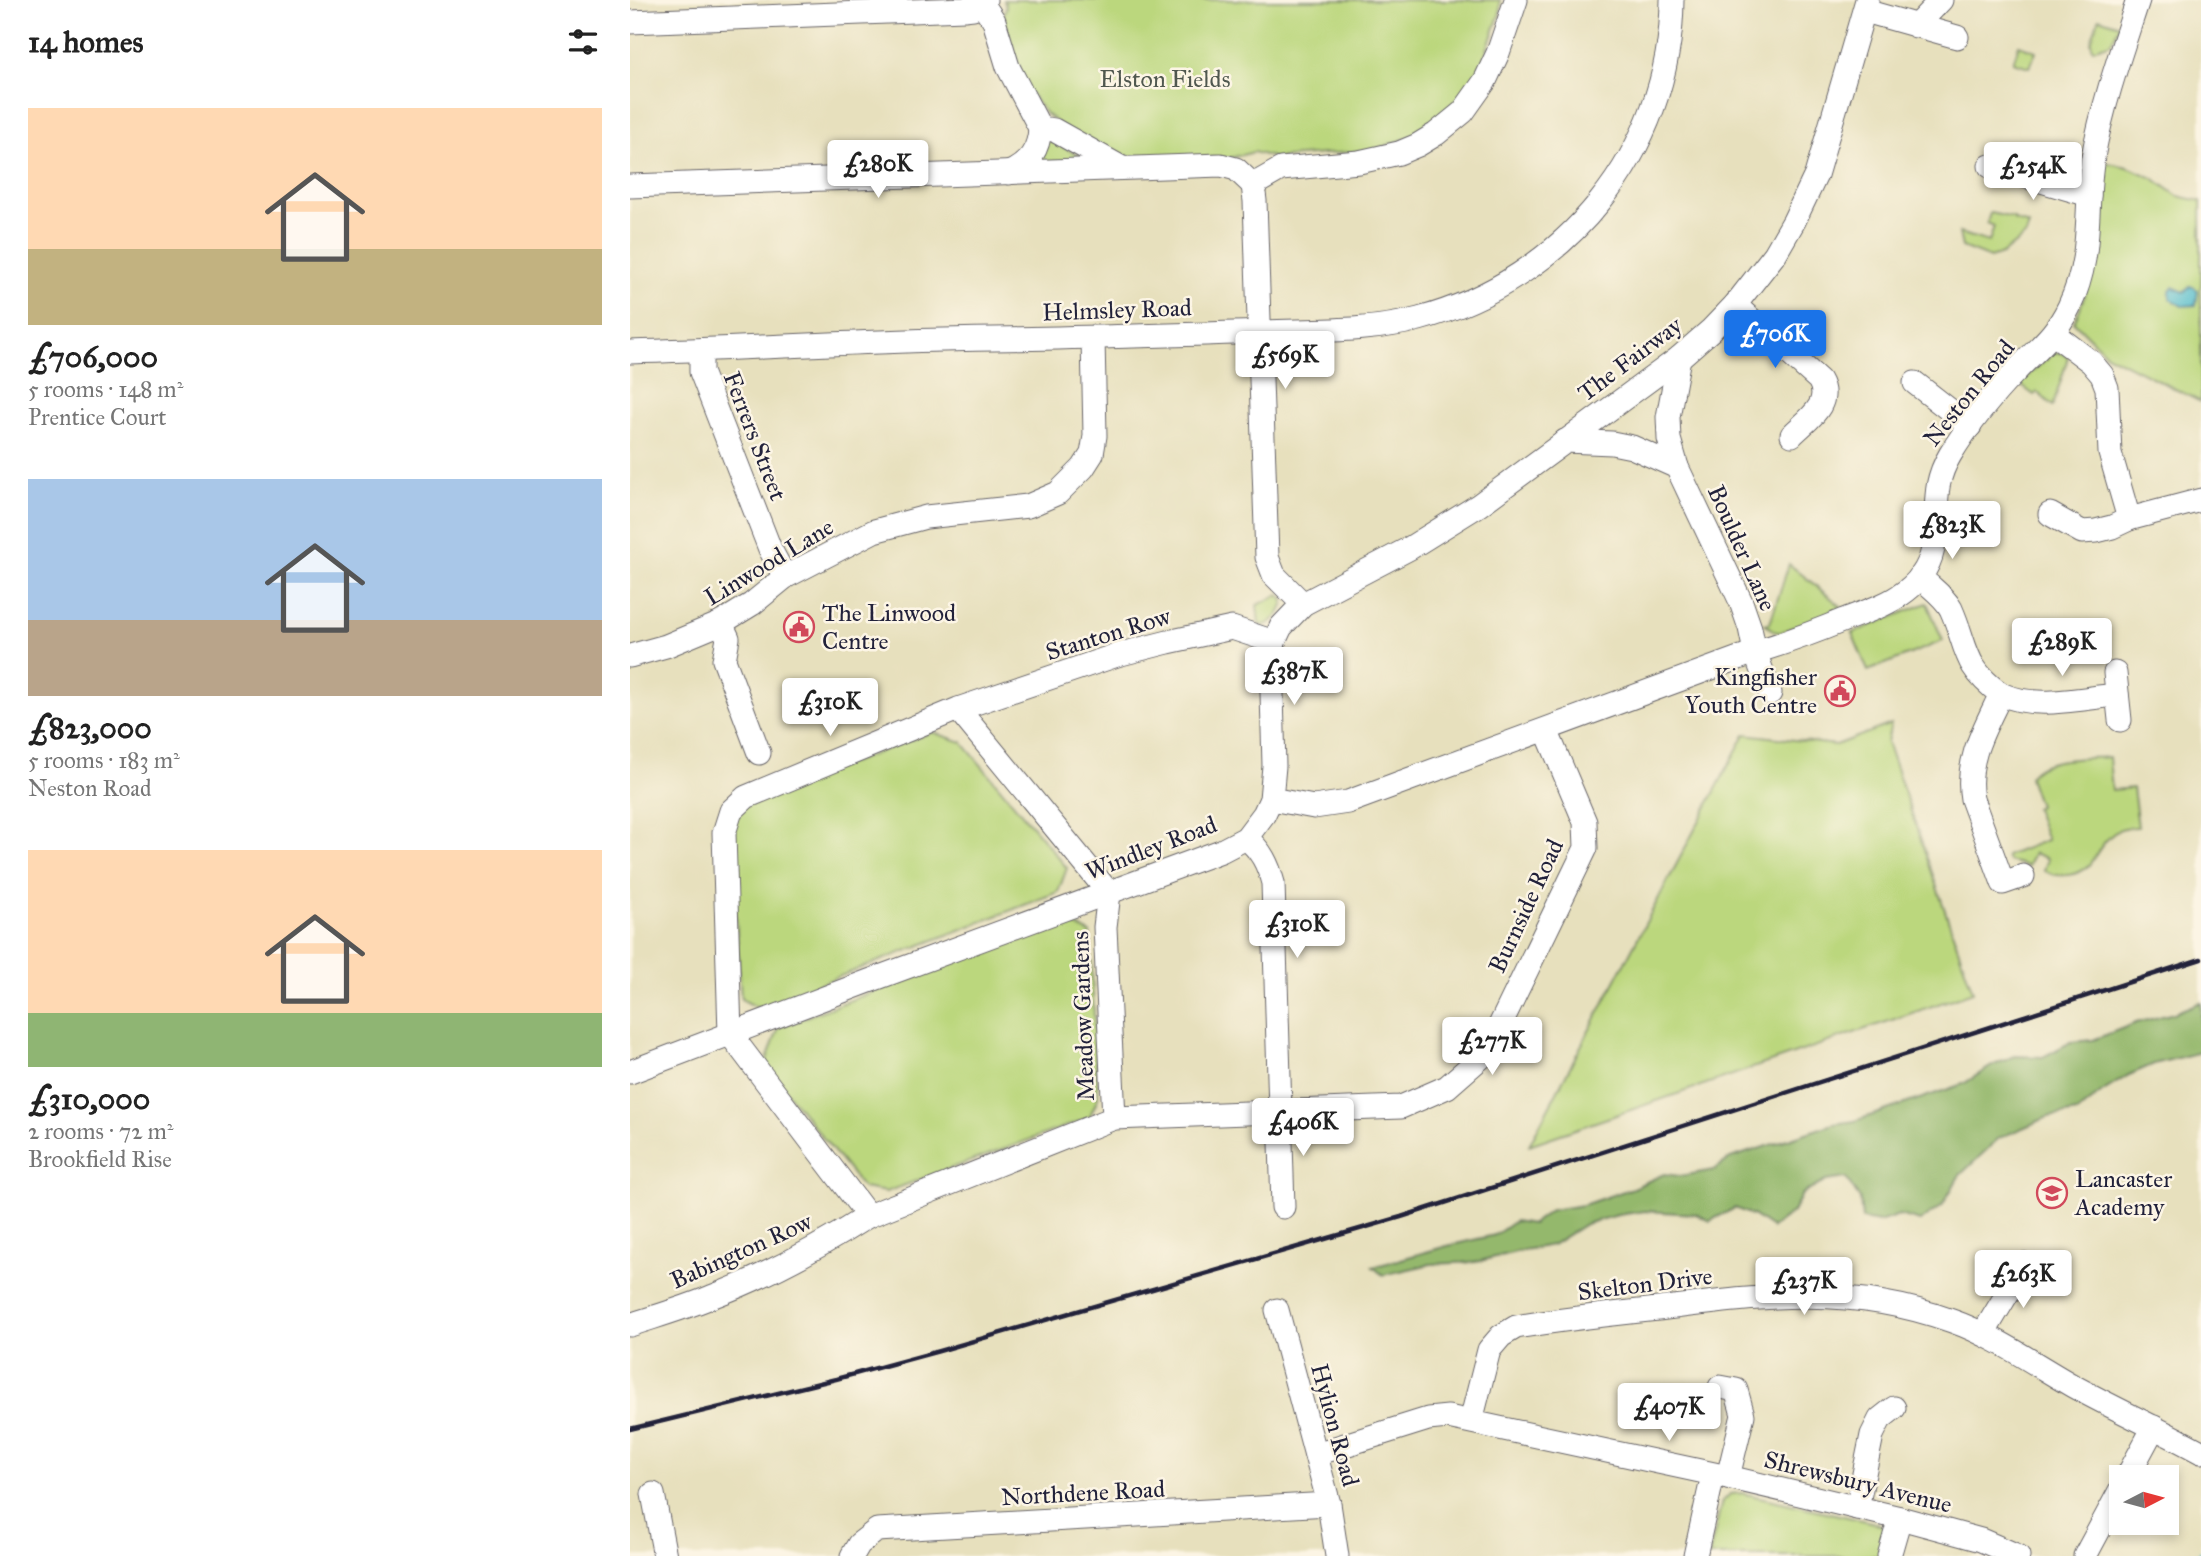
<!DOCTYPE html>
<html lang="en">
<head>
<meta charset="utf-8">
<style>
	:root { --surface:#fff; --page:#f6f6f6; --text:#222; --muted:#767676; --accent:#1a73e8 }
	body { margin:0; font-family:"IM FELL Great Primer",serif; background:var(--page); color:var(--text); height:100vh; display:flex; flex-direction:column; font-size:26px; white-space:nowrap }
	* { box-sizing:border-box; margin:0 }
	p { font-size:23px; color:var(--muted) }
	.icon { flex:none; width:38px; height:38px; fill:none; stroke:currentColor; stroke-width:2; stroke-linecap:round; stroke-linejoin:round }
	.map { position:relative; flex:1; overflow:hidden }
	.panel { display:flex; flex-direction:column; background:var(--surface); width:630px }
	.panel>* { flex:none }
	.needle { width:46px; rotate:84deg }
	.fabs { position:absolute; left:1479px; top:1465px; display:grid; gap:14px }
	.fabs a { display:grid; place-items:center; width:70px; height:70px; border-radius:0px; background:var(--surface); box-shadow:0 4px 10px #0003; font-size:35px }
	.price { position:absolute; translate:-50% -60px; padding:0 16px; border-radius:7px; background:#fff; color:#222; font-size:23px; line-height:46px; filter:drop-shadow(0 2px 4px #0008) }
	.price::after { content:''; position:absolute; left:50%; top:42px; width:21px; height:16px; margin-left:-10px; background:inherit; clip-path:polygon(0 0,100% 0,50% 100%) }
	.price.on { background:var(--accent); color:#fff }
	ul { padding:0; list-style:none }
	li { display:grid; align-content:center; gap:14px; height:371px; padding:0 28px }
	li span { display:grid; place-items:center; height:217px; border-radius:0px; color:#555 }
	li>.icon { margin-inline-start:auto }
	span .icon { width:126px; height:126px; fill:#fffc; stroke-width:1 }
	li b { font-size:30px }
	h2 { display:flex; justify-content:space-between; align-items:center; height:84px; padding:0 28px; font-size:30px }
	main { display:flex; flex:1; min-height:0 }
	.map>svg:first-child { display:block }
	.green { fill:#bbd77d; stroke:#6e7c5c; stroke-width:2 }
	.forest { fill:#94b86c; stroke:#5b6d54; stroke-width:2 }
	.water { fill:#50bccc; stroke:#396f84; stroke-width:2 }
	.lines { fill:none; stroke-linecap:round; stroke-linejoin:round }
	.stream { stroke:#50bccc; stroke-width:4.5 }
	.minor-casing { stroke:#676468; stroke-width:25 }
	.minor { stroke:#fff; stroke-width:23 }
	.rail { stroke:#22223b; stroke-width:4.5 }
	.labels { text-anchor:middle; stroke-width:5; stroke-linejoin:round; paint-order:stroke }
	.park-label { font-size:24px; fill:#50584f; stroke:#fcf5e5 }
	.street-label { font-size:24px; fill:#22223b; stroke:#fcf5e5 }
	.poi-label { font-size:24px; fill:#22223b; stroke:#fcf5e5; text-anchor:start }
</style>
</head>
<body>
<main>
<section class="panel">
<h2>14 homes<svg class="icon" aria-label="filters" viewBox="0 0 24 24"><path d="M4 7h16M4 17h16"/><circle cx="9" cy="7" r="2"/><circle cx="15" cy="17" r="2"/></svg></h2>
<ul>
<li><span style="background:linear-gradient(#ffd9b3 65%,#c2b280 0)"><svg class="icon" aria-label="home" viewBox="0 0 24 24"><path d="M3 11l9-7 9 7M6 9v11h12V9"/></svg></span><div><b>£706,000</b><p>5 rooms · 148 m²</p><p>Prentice Court</p></div></li>
<li><span style="background:linear-gradient(#a9c7e8 65%,#b9a48a 0)"><svg class="icon" aria-label="home" viewBox="0 0 24 24"><path d="M3 11l9-7 9 7M6 9v11h12V9"/></svg></span><div><b>£823,000</b><p>5 rooms · 183 m²</p><p>Neston Road</p></div></li>
<li><span style="background:linear-gradient(#ffd9b3 75%,#8fb573 0)"><svg class="icon" aria-label="home" viewBox="0 0 24 24"><path d="M3 11l9-7 9 7M6 9v11h12V9"/></svg></span><div><b>£310,000</b><p>2 rooms · 72 m²</p><p>Brookfield Rise</p></div></li>
</ul>
</section>
<div class="map">
<svg width="1571" height="1556" viewBox="0 0 1571 1556">
	<rect width="100%" height="100%" fill="#fcf5e5"/>
	<filter id="ink" filterUnits="userSpaceOnUse"><feTurbulence type="fractalNoise" baseFrequency=".0143" numOctaves="2"/><feDisplacementMap in="SourceGraphic" scale="14" xChannelSelector="R" yChannelSelector="G"/><feConvolveMatrix kernelMatrix="1 2 1 2 8 2 1 2 1" color-interpolation-filters="sRGB"/></filter>
	<filter id="wash" filterUnits="userSpaceOnUse"><feTurbulence type="fractalNoise" baseFrequency=".00686" numOctaves="4" result="noise"/><feDisplacementMap in="SourceGraphic" scale="28" xChannelSelector="R" yChannelSelector="G"/><feGaussianBlur stdDeviation="1.57" result="paint"/><feColorMatrix in="noise" values="0 0 0 0 0 0 0 0 0 0 0 0 0 0 0 0 0 1.4 0 .05"/><feComposite in="paint" operator="in"/></filter>
	<g filter="url(#wash)">
		<rect width="100%" height="100%" fill="#e7e0bd"/>
		<g class="green">
			<path d="M374,0H870V13L853,61L837,90L800,126L780,137L744,150L645,158L624,152L600,158L500,157L473,150L447,138L416,114L395,87L373,16L376,7Z"/>
			<path d="M1469,18L1490,25L1481,43L1463,49L1461,42Z"/>
			<path d="M1389,45L1406,51L1400,67L1383,62Z"/>
			<path d="M416,138L452,157V160L409,163Z"/>
			<path d="M1473,162L1498,167L1523,178L1548,196L1571,201V402L1476,354L1444,322C1468,275 1467,214 1473,162Z"/>
			<path d="M1360,213L1384,218V220L1399,225L1396,235L1372,254L1360,258L1332,247L1329,233L1359,242L1364,226L1357,223Z"/>
			<path d="M1423,353H1431L1438,357L1423,406L1407,392L1404,395L1389,384Z"/>
			<path d="M1159,564L1212,607L1151,632H1146L1135,624L1140,623Z"/>
			<path d="M649,595L654,599C653,612 645,622 632,626L629,624L627,605Z"/>
			<path d="M1297,603L1313,641L1238,671L1222,633Z"/>
			<path d="M1261,724L1257,742L1343,992L899,1145L1115,734L1206,745Z"/>
			<path d="M302,732L332,742L437,868L428,892L128,1008L111,999L101,836L108,810L120,801Z"/>
			<path d="M1479,757L1482,790L1503,788L1508,827C1501,827 1492,827 1487,831C1473,840 1468,853 1459,865C1450,876 1425,879 1414,870L1418,859L1404,853L1398,866L1378,861L1376,856L1417,840L1405,808L1409,806L1399,777C1412,756 1455,759 1479,757Z"/>
			<path d="M434,920L460,933L468,1098L459,1118L256,1192L233,1188L135,1065L149,1027Z"/>
			<path d="M1111,1493L1249,1524L1255,1528L1258,1538L1253,1556H1079L1092,1501L1101,1494Z"/>
		</g>
		<path class="forest" d="M1571,1002V1052L1524,1064L1499,1075L1472,1092L1447,1112L1418,1117L1369,1138L1329,1176L1312,1206L1290,1221L1269,1215L1249,1222L1232,1219L1230,1199L1216,1178L1196,1181L1172,1194L1163,1212L1142,1228L1124,1216L1105,1208L1080,1221L1066,1214L1015,1211L988,1215L955,1224L922,1245L894,1250L846,1262L801,1264L753,1275L743,1267L817,1246L865,1235L885,1221L902,1224L921,1210L953,1205L1003,1188L1034,1174L1050,1176L1084,1170L1101,1158L1203,1124L1225,1121L1333,1084L1362,1066L1384,1056L1413,1057L1441,1042L1463,1040L1506,1023L1544,1013Z"/>
		<path class="water" d="M1561,286L1568,290L1566,305L1552,306L1540,299V290L1543,287L1554,292Z"/>
		<g class="lines">
			<path class="stream" d="M1570,1556L1571,1553"/>
		</g>
	</g>
	<g filter="url(#ink)">
		<g class="lines">
			<g class="minor-casing">
				<g id="minor">
					<path d="M355,0L352,3L364,21L378,67L410,128L424,130L492,168"/>
					<path d="M1235,11L1327,37"/>
					<path d="M0,22L334,9L343,8L352,3"/>
					<path d="M1286,26L1311,0"/>
					<path d="M1360,166L1459,195"/>
					<path d="M379,173C399,164 409,150 410,128"/>
					<path d="M623,185L625,201L637,557L644,575L673,604"/>
					<path d="M0,186L591,165L606,169L623,185L651,169L729,162L769,153L788,145L806,134L833,112L855,81L868,53L886,0"/>
					<path d="M1105,305L1189,380C1203,404 1178,419 1162,435"/>
					<path d="M1424,334L1461,362L1472,375L1477,388L1480,453L1499,519"/>
					<path d="M71,350V372L140,549L155,577"/>
					<path d="M0,352C121,349 242,340 364,339C454,338 545,335 635,332C686,330 739,332 789,319C934,280 1041,152 1042,0"/>
					<path d="M1285,383L1340,426"/>
					<path d="M935,441L982,443L1002,447L1047,467L1111,602L1120,628L1125,652L1140,693"/>
					<path d="M1047,467L1039,439L1038,417L1049,358"/>
					<path d="M1420,514L1452,532L1466,531L1482,527L1499,519L1571,500"/>
					<path d="M1290,577C1300,587 1314,596 1321,609C1338,647 1332,666 1371,694C1355,728 1335,760 1342,799L1373,883L1393,876"/>
					<path d="M91,623L98,638L94,660L129,753"/>
					<path d="M0,656L36,646L91,623L122,604L155,577L244,531L296,517L398,506L428,493L453,468L462,454L465,436L463,338"/>
					<path d="M1485,673L1490,720"/>
					<path d="M1371,694C1406,710 1450,698 1487,695"/>
					<path d="M328,709L479,893L475,927L484,1118L238,1216L100,1034L94,833L101,811L116,797L328,709L487,655L538,642L602,628L644,642"/>
					<path d="M641,799L684,807L718,802L1125,652C1155,643 1185,632 1214,620C1235,612 1258,605 1276,591C1292,579 1302,561 1304,542C1309,508 1301,487 1320,455C1336,428 1363,394 1385,372C1407,348 1424,338 1439,307C1464,255 1454,211 1463,157C1473,103 1491,52 1508,0"/>
					<path d="M616,838C631,850 638,864 643,883L653,1207"/>
					<path d="M0,1072L239,981L591,851L616,838L634,814L641,799L644,766L641,657L644,642L651,627L673,604L780,548L849,505L1049,358L1081,330L1105,305L1145,254L1164,221L1186,175L1237,0"/>
					<path d="M484,1118L771,1107L817,1087L857,1052L956,848L955,822L916,730"/>
					<path d="M647,1310L699,1504L707,1556"/>
					<path d="M0,1325C27,1316 55,1308 81,1297C137,1276 188,1248 238,1216"/>
					<path d="M1353,1334L1395,1264"/>
					<path d="M1090,1387L1106,1390L1113,1415L1098,1477"/>
					<path d="M841,1421L859,1350L871,1336L886,1327C933,1319 981,1314 1028,1309C1132,1296 1220,1284 1322,1321C1365,1336 1404,1364 1443,1386C1485,1409 1529,1429 1571,1452"/>
					<path d="M686,1454L798,1419L818,1417L1098,1477L1270,1518L1351,1540L1388,1556"/>
					<path d="M1497,1477L1524,1427"/>
					<path d="M23,1494L35,1556"/>
					<path d="M1227,1508L1242,1435L1250,1419L1264,1408"/>
					<path d="M222,1556L229,1544L247,1530L699,1504"/>
					<path d="M1065,1556L1083,1475"/>
					<path d="M1259,1556L1270,1518"/>
					<path d="M1455,1556L1491,1489"/>
				</g>
			</g>
			<use href="#minor" class="minor"/>
			<path class="rail" d="M0,1429L206,1379L309,1351L771,1217L1571,959"/>
		</g>
	</g>
	<defs>
		<g id="civic-ring" transform="scale(1.575)"><circle r="9.5" fill="#fcf5e5" stroke="#d1495b" stroke-width="1.5"/><path d="M-.6-6.5H3V-4.5H.6V-3L4-1V1h2V6H-6V1h2V-1L-.6-3ZM-1.2 2.5V6h2.4V2.5Z" fill="#d1495b"/></g>
		<g id="school-ring" transform="scale(1.575)"><circle r="9.5" fill="#fcf5e5" stroke="#d1495b" stroke-width="1.5"/><path d="M0-5L7-2L0 1L-7-2ZM-4 1L0 2.5L4 1V4Q0 6-4 4Z" fill="#d1495b"/></g>
	</defs>
	<g fill-rule="evenodd">
		<use href="#civic-ring" x="169" y="627"/>
		<use href="#civic-ring" x="1210" y="691"/>
		<use href="#school-ring" x="1422" y="1193"/>
	</g>
	<g class="labels">
		<g class="park-label">
			<text x="535" y="87">Elston Fields</text>
		</g>
		<g class="street-label">
			<text transform="translate(487 310) rotate(-2)" y="8">Helmsley Road</text>
			<text transform="translate(1000 359) rotate(-37)" y="8">The Fairway</text>
			<text transform="translate(1339 393) rotate(-51)" y="8">Neston Road</text>
			<text transform="translate(125 436) rotate(69)" y="8">Ferrers Street</text>
			<text transform="translate(1112 548) rotate(66)" y="8">Boulder Lane</text>
			<text transform="translate(139 562) rotate(-31)" y="8">Linwood Lane</text>
			<text transform="translate(478 634) rotate(-17)" y="8">Stanton Row</text>
			<text transform="translate(521 848) rotate(-21)" y="8">Windley Road</text>
			<text transform="translate(896 906) rotate(-65)" y="8">Burnside Road</text>
			<text transform="translate(453 1016) rotate(-92)" y="8">Meadow Gardens</text>
			<text transform="translate(111 1251) rotate(-24)" y="8">Babington Row</text>
			<text transform="translate(1015 1284) rotate(-7)" y="8">Skelton Drive</text>
			<text transform="translate(705 1425) rotate(75)" y="8">Hylion Road</text>
			<text transform="translate(1228 1482) rotate(14)" y="8">Shrewsbury Avenue</text>
			<text transform="translate(453 1493) rotate(-3)" y="8">Northdene Road</text>
		</g>
		<g class="poi-label">
			<text x="192" y="621">The Linwood<tspan x="192" dy="28">Centre</tspan></text>
			<text x="1187" y="685" text-anchor="end">Kingfisher<tspan x="1187" dy="28">Youth Centre</tspan></text>
			<text x="1445" y="1187">Lancaster<tspan x="1445" dy="28">Academy</tspan></text>
		</g>
	</g>
</svg>
<div class="fabs">
<a><svg class="needle" viewBox="-14 -14 28 28"><path d="M0-13l5 13h-10z" fill="#e53935"/><path d="M0 13l5-13h-10z" fill="#767676"/></svg></a>
</div>
<b class="price" style="left:248px;top:200px">£280K</b>
<b class="price" style="left:1403px;top:202px">£254K</b>
<b class="price on" style="left:1145px;top:370px">£706K</b>
<b class="price" style="left:655px;top:391px">£569K</b>
<b class="price" style="left:1322px;top:561px">£823K</b>
<b class="price" style="left:1432px;top:678px">£289K</b>
<b class="price" style="left:664px;top:707px">£387K</b>
<b class="price" style="left:200px;top:738px">£310K</b>
<b class="price" style="left:667px;top:960px">£310K</b>
<b class="price" style="left:862px;top:1077px">£277K</b>
<b class="price" style="left:673px;top:1158px">£406K</b>
<b class="price" style="left:1393px;top:1310px">£263K</b>
<b class="price" style="left:1174px;top:1317px">£237K</b>
<b class="price" style="left:1039px;top:1443px">£407K</b>
</div>
</main>
</body>
</html>
